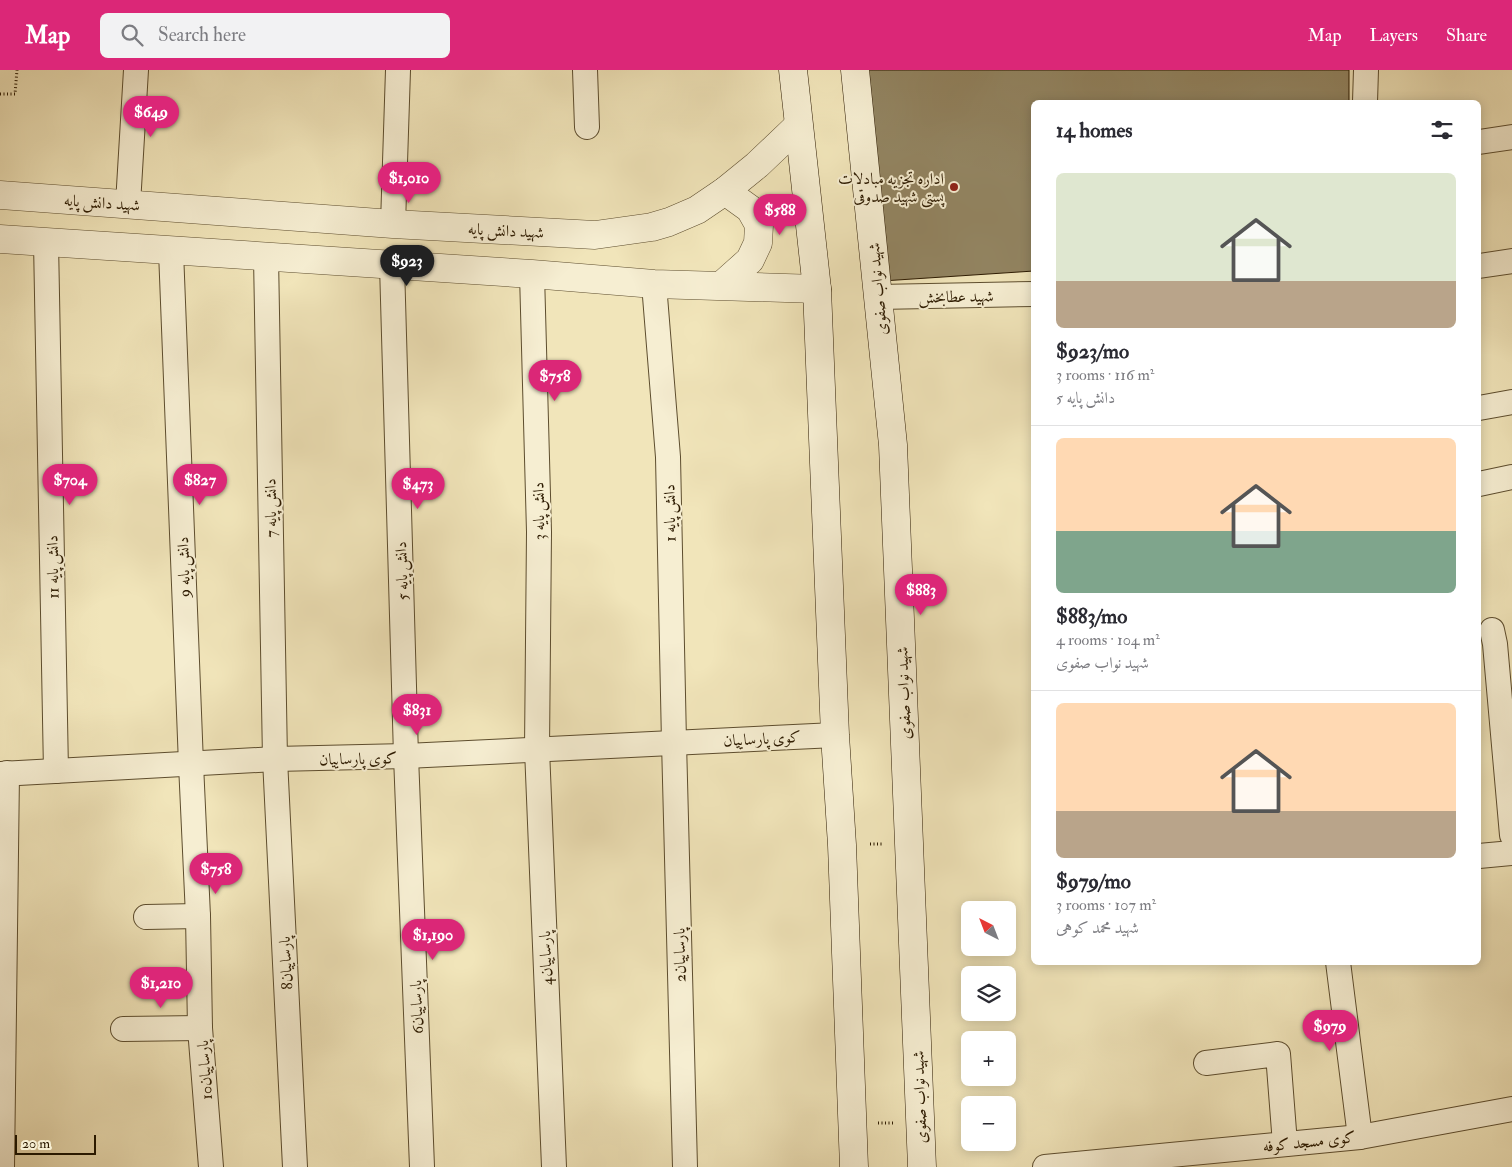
<!DOCTYPE html>
<html lang="en">
<head>
<meta charset="utf-8">
<style>
	:root { --surface:#fff; --page:#f2f2f3; --text:#2b2b33; --muted:#7c7c81; --line:#e1e1e2; --accent:#db2777 }
	body { margin:0; font-family:"IM FELL Double Pica",Amiri,serif; background:var(--page); color:var(--text); height:100vh; display:flex; flex-direction:column; font-size:19px; white-space:nowrap }
	* { box-sizing:border-box; margin:0 }
	p { font-size:16px; color:var(--muted) }
	.icon { flex:none; width:28px; height:28px; fill:none; stroke:currentColor; stroke-width:2; stroke-linecap:round; stroke-linejoin:round }
	.map { position:relative; flex:1; overflow:hidden }
	.sheet { position:absolute; left:1031px; top:30px; width:450px; height:865px; display:flex; flex-direction:column; background:var(--surface); border-radius:8px; box-shadow:0 2px 12px #0003 }
	.sheet>* { flex:none }
	.needle { width:32px; rotate:318deg }
	.fabs { position:absolute; left:961px; top:831px; display:grid; gap:10px }
	.fabs a { display:grid; place-items:center; width:55px; height:55px; border-radius:8px; background:var(--surface); box-shadow:0 2px 12px #0003; font-size:25px }
	.scale { position:absolute; left:15px; bottom:12px; width:81px; box-sizing:border-box; padding-left:5px; border:2px solid #2c1a00; border-top:0; font-size:14px; line-height:18px; white-space:nowrap; color:#2c1a00; -webkit-text-stroke:4px #f6eed2; paint-order:stroke }
	.price { position:absolute; translate:-50% -42px; padding:0 11px; border-radius:18px; background:var(--accent); color:#fff; font-size:16px; line-height:32px; filter:drop-shadow(0 1px 2px #0008) }
	.price::after { content:''; position:absolute; left:50%; top:30px; width:15px; height:11px; margin-left:-8px; background:inherit; clip-path:polygon(0 0,100% 0,50% 100%) }
	.price.current { background:#222; color:#fff }
	ul { padding:0; list-style:none }
	li { display:grid; align-content:center; gap:10px; height:265px; padding:0 25px }
	li+li { border-top:1px solid var(--line) }
	li span { display:grid; place-items:center; height:155px; border-radius:8px; color:#555 }
	li>.icon { margin-inline-start:auto }
	span .icon { width:90px; height:90px; fill:#fffc; stroke-width:1 }
	li b { font-size:21px }
	h2 { display:flex; justify-content:space-between; align-items:center; height:60px; padding:0 25px; font-size:21px }
	header { display:flex; align-items:center; gap:30px; box-sizing:border-box; height:70px; padding:0 25px; background:var(--accent); color:#fff }
	header strong { font-size:24px }
	nav { display:flex; gap:28px; margin-inline-start:auto; font-size:18px }
	.search { width:350px; height:45px; background:var(--page); display:flex; align-items:center; gap:12px; box-sizing:border-box; padding:0 18px; border-radius:8px; color:var(--muted); font-size:19px }
	.map>svg:first-child { display:block }
	.building { fill:#928461; stroke:#2c1a00 }
	.lines { fill:none; stroke-linecap:round; stroke-linejoin:round }
	.minor-casing { stroke:#5d4d2e; stroke-width:26 }
	.tertiary-casing { stroke:#5d4d2e; stroke-width:29 }
	.secondary-casing { stroke:#2c1a00; stroke-width:29 }
	.path { stroke:#2c1a00; stroke-width:3; stroke-dasharray:1 2.5; stroke-linecap:butt }
	.minor { stroke:#f6eed2; stroke-width:24 }
	.tertiary { stroke:#f6eed2; stroke-width:28 }
	.secondary { stroke:#f6eed2; stroke-width:28 }
	.poi-dot { fill:#8f2418; stroke:#f6eed2; stroke-width:2 }
	.labels { text-anchor:middle; stroke-width:4; stroke-linejoin:round; paint-order:stroke }
	.poi-label { font-size:16px; fill:#2c1a00; stroke:#f6eed2; text-anchor:end }
	.street-label { font-size:16px; fill:#2c1a00; stroke:#f6eed2 }
</style>
</head>
<body>
<header>
<strong>Map</strong>
<div class="search"><svg class="icon" aria-label="search" viewBox="0 0 24 24"><circle cx="10" cy="10" r="6"/><path d="M15 15l6 6"/></svg>Search here</div>
<nav><a>Map</a><a>Layers</a><a>Share</a></nav>
</header>
<div class="map">
<svg width="1512" height="1097" viewBox="0 0 1512 1097">
	<rect width="100%" height="100%" fill="#f1e5ba"/>
	<filter id="stains"><feTurbulence type="fractalNoise" baseFrequency=".004" numOctaves="4"/><feColorMatrix values="0 0 0 0 .2 0 0 0 0 .09 0 0 0 0 .02 0 0 0 .5 -.17"/></filter>
	<radialGradient id="worn" r=".72"><stop offset=".6" stop-color="#630" stop-opacity="0"/><stop offset="1" stop-color="#630" stop-opacity=".3"/></radialGradient>
	<path class="building" d="M863,0H1349V32H1034V201L882,211Z"/>
	<g class="lines">
		<g class="minor-casing">
			<g id="minor">
				<path d="M585,0L587,57"/>
				<path d="M1365,32L1366,0"/>
				<path d="M1479,72L1512,67"/>
				<path d="M128,134L136,0"/>
				<path d="M393,154L398,0"/>
				<path d="M46,172L56,701"/>
				<path d="M171,181L191,694L198,846L200,958L211,1097"/>
				<path d="M266,187L275,689L295,1097"/>
				<path d="M392,195L406,686L422,1097"/>
				<path d="M1479,196L1512,191"/>
				<path d="M532,204L539,462L537,679L554,1097"/>
				<path d="M654,214L668,387L674,672L685,1097"/>
				<path d="M878,227L1034,224"/>
				<path d="M1479,338L1512,332"/>
				<path d="M1479,414L1512,407"/>
				<path d="M1492,560L1495,574L1512,765"/>
				<path d="M0,704L275,689L406,686L835,665"/>
				<path d="M1479,786L1512,783"/>
				<path d="M146,847L198,846"/>
				<path d="M1338,892L1360,1067"/>
				<path d="M123,959L200,958"/>
				<path d="M1206,993L1278,984L1285,1074"/>
				<path d="M2,1097L7,703"/>
				<path d="M1045,1097L1360,1067L1512,1039"/>
			</g>
		</g>
		<g class="tertiary-casing">
			<g id="tertiary">
				<path d="M0,125L393,154L595,165L652,157L669,152L697,140L725,121L757,95L798,56"/>
				<path d="M0,169L532,204L654,214L817,219"/>
				<path d="M722,215L750,190L758,173L759,155L750,139L725,121"/>
			</g>
		</g>
		<g class="secondary-casing">
			<g id="secondary">
				<path d="M793,0L817,219L835,665L842,775L854,1097"/>
				<path d="M855,0L893,375L922,1097"/>
			</g>
		</g>
		<g class="path">
			<path d="M0,24H15L17,0"/>
			<path d="M870,774H883"/>
			<path d="M878,1053H895"/>
		</g>
		<use href="#minor" class="minor"/>
		<use href="#tertiary" class="tertiary"/>
		<use href="#secondary" class="secondary"/>
	</g>
	<circle class="poi-dot" cx="954" cy="117" r="5"/>
	<g class="labels">
		<g class="poi-label">
			<text x="944" y="114">اداره تجزیه مبادلات<tspan x="944" dy="18">پستی شهید صدوقی</tspan></text>
		</g>
		<g class="street-label">
			<text transform="translate(102 132) rotate(4)" y="6">شهید دانش پایه</text>
			<text transform="translate(506 160) rotate(3)" y="6">شهید دانش پایه</text>
			<text transform="translate(877 219) rotate(-95)" y="6">شهید نواب صفوی</text>
			<text transform="translate(956 226) rotate(-1)" y="6">شهید عطابخش</text>
			<text transform="translate(270 438) rotate(-91)" y="6">دانش پایه 7</text>
			<text transform="translate(538 441) rotate(-91)" y="6">دانش پایه 3</text>
			<text transform="translate(669 443) rotate(-91)" y="6">دانش پایه 1</text>
			<text transform="translate(52 497) rotate(-91)" y="6">دانش پایه 11</text>
			<text transform="translate(183 497) rotate(-92)" y="6">دانش پایه 9</text>
			<text transform="translate(401 501) rotate(-92)" y="6">دانش پایه 5</text>
			<text transform="translate(903 623) rotate(-92)" y="6">شهید نواب صفوی</text>
			<text transform="translate(762 668) rotate(-3)" y="6">کوی پارساییان</text>
			<text transform="translate(358 688) rotate(-1)" y="6">کوی پارساییان</text>
			<text transform="translate(679 885) rotate(-91)" y="6">پارساییان2</text>
			<text transform="translate(545 888) rotate(-92)" y="6">پارساییان4</text>
			<text transform="translate(285 893) rotate(-93)" y="6">پارساییان8</text>
			<text transform="translate(416 937) rotate(-92)" y="6">پارساییان6</text>
			<text transform="translate(204 1000) rotate(-94)" y="6">پارساییان10</text>
			<text transform="translate(919 1027) rotate(-92)" y="6">شهید نواب صفوی</text>
			<text transform="translate(1309 1071) rotate(-6)" y="6">کوی مسجد کوفه</text>
		</g>
	</g>
	<rect width="100%" height="100%" filter="url(#stains)"/>
	<rect width="100%" height="100%" fill="url(#worn)"/>
</svg>
<div class="fabs">
<a><svg class="needle" viewBox="-14 -14 28 28"><path d="M0-13l5 13h-10z" fill="#e53935"/><path d="M0 13l5-13h-10z" fill="#7c7c81"/></svg></a>
<a><svg class="icon" aria-label="layers" viewBox="0 0 24 24"><path d="M12 4l9 5-9 5-9-5zM3 14l9 5 9-5"/></svg></a>
<a>+</a>
<a>−</a>
</div>
<div class="scale">20 m</div>
<b class="price" style="left:151px;top:68px">$649</b>
<b class="price" style="left:409px;top:134px">$1,010</b>
<b class="price" style="left:780px;top:166px">$588</b>
<b class="price current" style="left:407px;top:217px">$923</b>
<b class="price" style="left:555px;top:332px">$758</b>
<b class="price" style="left:70px;top:436px">$704</b>
<b class="price" style="left:200px;top:436px">$827</b>
<b class="price" style="left:418px;top:440px">$473</b>
<b class="price" style="left:921px;top:546px">$883</b>
<b class="price" style="left:417px;top:666px">$831</b>
<b class="price" style="left:216px;top:825px">$758</b>
<b class="price" style="left:433px;top:891px">$1,190</b>
<b class="price" style="left:161px;top:939px">$1,210</b>
<b class="price" style="left:1330px;top:982px">$979</b>
<section class="sheet">
<h2>14 homes<svg class="icon" aria-label="filters" viewBox="0 0 24 24"><path d="M4 7h16M4 17h16"/><circle cx="9" cy="7" r="2"/><circle cx="15" cy="17" r="2"/></svg></h2>
<ul>
<li><span style="background:linear-gradient(#dfe7d0 70%,#b9a48a 0)"><svg class="icon" aria-label="home" viewBox="0 0 24 24"><path d="M3 11l9-7 9 7M6 9v11h12V9"/></svg></span><div><b>$923/mo</b><p>3 rooms · 116 m²</p><p>دانش پایه 5</p></div></li>
<li><span style="background:linear-gradient(#ffd9b3 60%,#7fa58c 0)"><svg class="icon" aria-label="home" viewBox="0 0 24 24"><path d="M3 11l9-7 9 7M6 9v11h12V9"/></svg></span><div><b>$883/mo</b><p>4 rooms · 104 m²</p><p>شهید نواب صفوی</p></div></li>
<li><span style="background:linear-gradient(#ffd9b3 70%,#b9a48a 0)"><svg class="icon" aria-label="home" viewBox="0 0 24 24"><path d="M3 11l9-7 9 7M6 9v11h12V9"/></svg></span><div><b>$979/mo</b><p>3 rooms · 107 m²</p><p>شهید محمد کوهی</p></div></li>
</ul>
</section>
</div>
</body>
</html>
